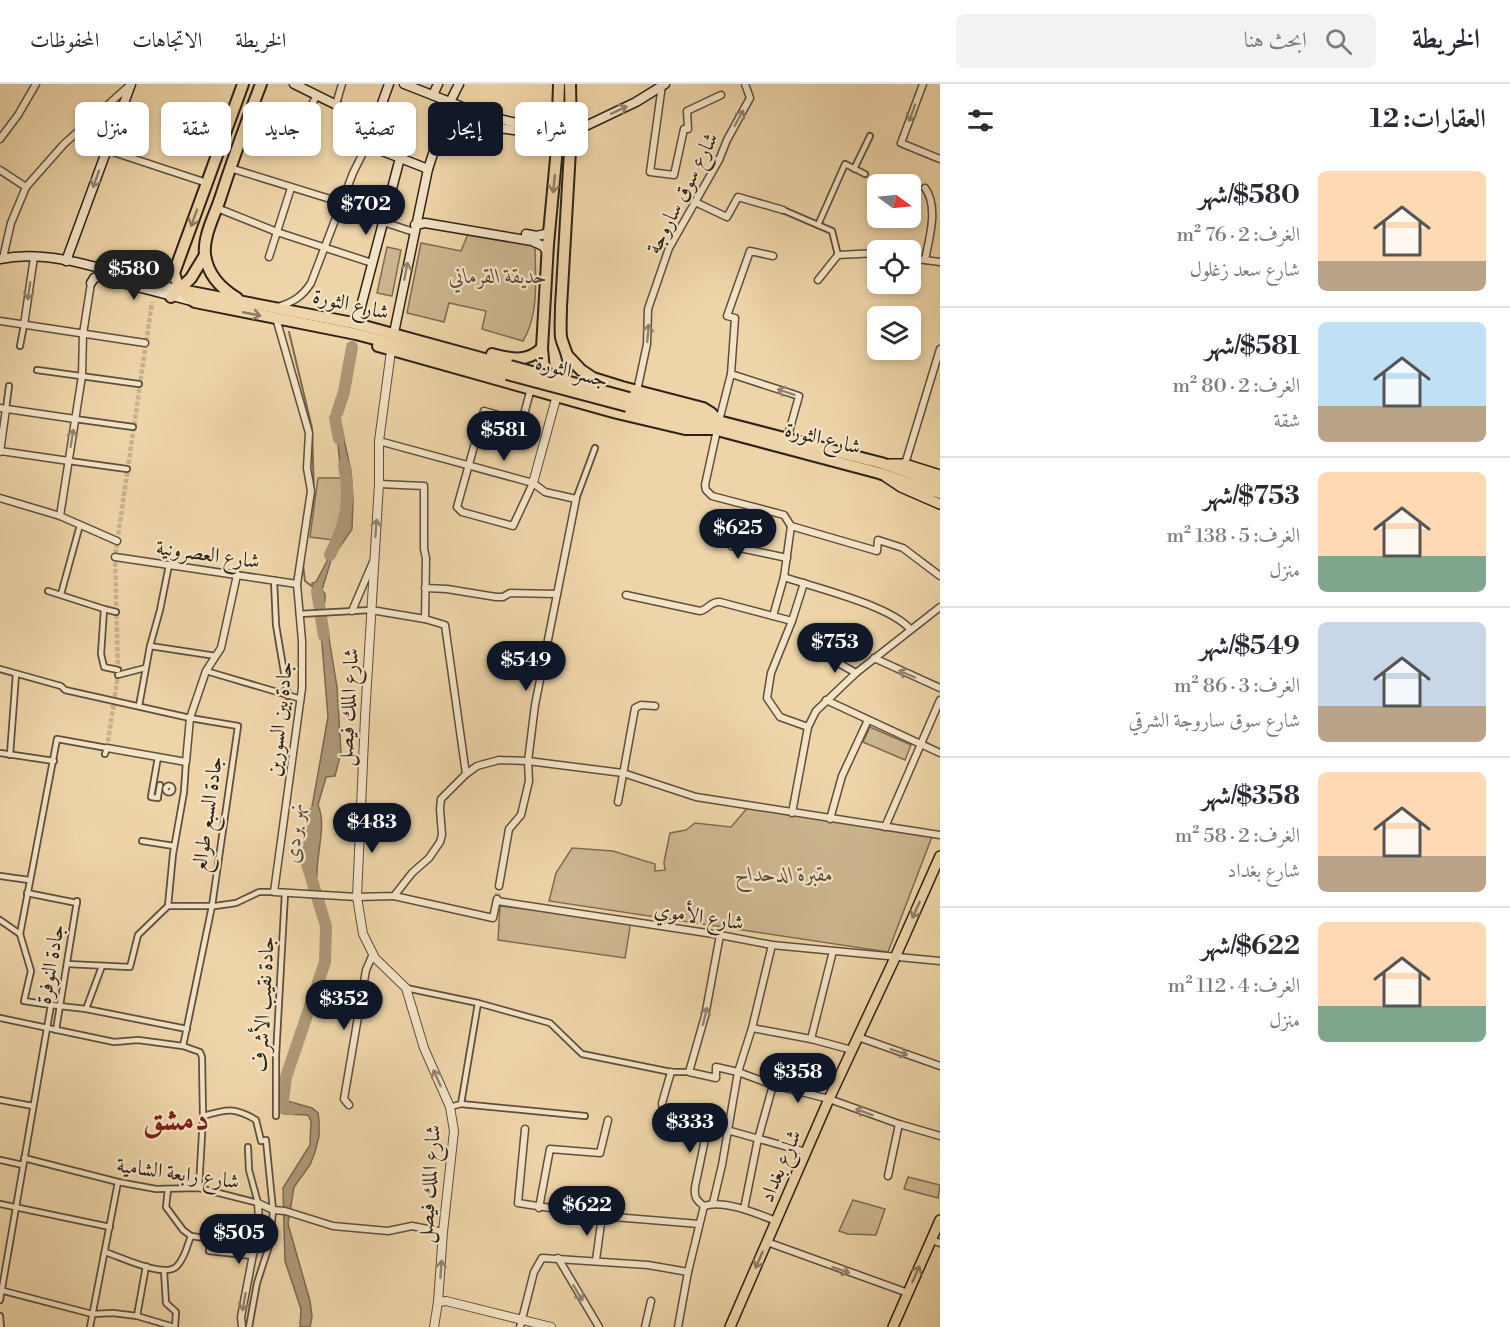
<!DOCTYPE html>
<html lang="ar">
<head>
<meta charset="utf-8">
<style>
	:root { --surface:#fff; --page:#f2f2f3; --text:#2b2b33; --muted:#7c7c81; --line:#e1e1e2; --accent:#111827 }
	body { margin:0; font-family:"Libre Bodoni",Amiri,serif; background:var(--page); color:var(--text); direction:rtl; height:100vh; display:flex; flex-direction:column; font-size:22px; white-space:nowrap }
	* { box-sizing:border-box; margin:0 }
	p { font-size:20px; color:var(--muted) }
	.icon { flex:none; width:33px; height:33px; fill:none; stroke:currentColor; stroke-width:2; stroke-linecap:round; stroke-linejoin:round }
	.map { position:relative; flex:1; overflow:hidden; direction:ltr }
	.sheet { display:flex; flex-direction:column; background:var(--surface); width:570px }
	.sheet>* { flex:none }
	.hud { position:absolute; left:18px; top:18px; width:570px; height:54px; direction:rtl; display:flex; gap:12px }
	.needle { width:39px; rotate:105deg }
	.tools { position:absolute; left:867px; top:90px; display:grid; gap:12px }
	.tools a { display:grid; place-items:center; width:54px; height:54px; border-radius:9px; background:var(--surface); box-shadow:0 3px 9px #0003; font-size:30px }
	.price { position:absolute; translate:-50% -51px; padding:0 14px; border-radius:21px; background:var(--accent); color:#fff; font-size:20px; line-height:39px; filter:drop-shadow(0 2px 3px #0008) }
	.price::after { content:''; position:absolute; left:50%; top:36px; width:18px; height:14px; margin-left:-9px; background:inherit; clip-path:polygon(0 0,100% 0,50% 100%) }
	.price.active { background:#222; color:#fff }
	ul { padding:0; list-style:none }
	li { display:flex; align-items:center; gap:18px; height:150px; padding:0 24px }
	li+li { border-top:2px solid var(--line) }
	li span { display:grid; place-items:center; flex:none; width:168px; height:120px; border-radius:9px; color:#555 }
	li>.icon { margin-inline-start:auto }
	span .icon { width:72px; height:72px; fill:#fffc; stroke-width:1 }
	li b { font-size:26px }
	h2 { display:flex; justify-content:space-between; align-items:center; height:72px; padding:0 24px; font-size:26px }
	.tag { padding:0 21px; border-radius:9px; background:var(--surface); box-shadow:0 3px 9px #0003; font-size:21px; line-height:54px }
	.tag.active { background:var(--accent); color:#fff }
	header { display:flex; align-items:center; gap:36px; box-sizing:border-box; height:84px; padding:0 30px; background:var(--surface); border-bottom:2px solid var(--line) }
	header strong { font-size:28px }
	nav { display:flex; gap:33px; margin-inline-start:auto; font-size:21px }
	.search { width:420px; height:54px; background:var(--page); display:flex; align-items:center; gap:15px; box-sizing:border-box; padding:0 21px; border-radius:9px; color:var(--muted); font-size:22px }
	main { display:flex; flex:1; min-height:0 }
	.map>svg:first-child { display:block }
	.green { fill:#cdb790; stroke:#7e6c54; stroke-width:1.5 }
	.water { fill:#ad9877; stroke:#7a6951; stroke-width:1.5 }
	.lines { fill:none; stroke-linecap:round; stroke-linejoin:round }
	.stream { stroke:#7a6951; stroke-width:2 }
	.river { stroke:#ad9877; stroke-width:12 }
	.pedestrian-tunnel { stroke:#c8b18c; stroke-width:4.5; stroke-dasharray:4.5 2; stroke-linecap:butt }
	.minor-tunnel { stroke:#c8b18c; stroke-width:6; stroke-dasharray:6 3; stroke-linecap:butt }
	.pedestrian-casing { stroke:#5e4f3c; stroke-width:8 }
	.minor-casing { stroke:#5e4f3c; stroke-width:9 }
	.tertiary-casing { stroke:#5e4f3c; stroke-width:10 }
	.secondary-casing { stroke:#2e2217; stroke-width:11 }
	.primary-casing { stroke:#2e2217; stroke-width:12 }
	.trunk-casing { stroke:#2e2217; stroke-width:14 }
	.pedestrian { stroke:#f4e4c7; stroke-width:4.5 }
	.minor { stroke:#f4e4c7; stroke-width:6 }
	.tertiary { stroke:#f4e4c7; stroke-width:8 }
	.secondary { stroke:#f4e4c7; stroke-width:8 }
	.primary { stroke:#eed5a9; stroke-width:9 }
	.trunk { stroke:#eed5a9; stroke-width:10 }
	.trunk-bridge-casing { stroke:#2e2217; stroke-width:14; stroke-linecap:butt }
	.trunk-bridge { stroke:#eed5a9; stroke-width:10 }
	.oneway { stroke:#91836f }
	.oneway2 { stroke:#8e7c60 }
	.labels { text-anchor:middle; stroke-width:4.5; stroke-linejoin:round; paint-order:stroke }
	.street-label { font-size:21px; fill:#2e2217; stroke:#f4e4c7 }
	.park-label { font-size:21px; font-style:italic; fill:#564735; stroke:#f4e4c7 }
	.water-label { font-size:22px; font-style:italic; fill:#5a4b39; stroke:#f4e4c7 }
	.town-label { font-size:33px; font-weight:bold; fill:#7a1f14; stroke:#f4e4c7 }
</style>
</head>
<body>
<header>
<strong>الخريطة</strong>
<div class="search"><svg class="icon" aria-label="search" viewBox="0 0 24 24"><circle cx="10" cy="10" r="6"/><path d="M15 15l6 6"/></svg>ابحث هنا</div>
<nav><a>الخريطة</a><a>الاتجاهات</a><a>المحفوظات</a></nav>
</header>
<main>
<section class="sheet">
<h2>العقارات: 12<svg class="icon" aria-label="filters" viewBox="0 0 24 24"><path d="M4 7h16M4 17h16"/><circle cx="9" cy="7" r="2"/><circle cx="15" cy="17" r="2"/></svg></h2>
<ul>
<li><span style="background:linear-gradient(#ffd9b3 75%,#b9a48a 0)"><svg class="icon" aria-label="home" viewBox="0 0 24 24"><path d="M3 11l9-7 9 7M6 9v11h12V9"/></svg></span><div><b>$580/شهر</b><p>الغرف: 2 · 76 m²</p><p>شارع سعد زغلول</p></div></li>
<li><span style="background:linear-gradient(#bfe0f5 70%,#b9a48a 0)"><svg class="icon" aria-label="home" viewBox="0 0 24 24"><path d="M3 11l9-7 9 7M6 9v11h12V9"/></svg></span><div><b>$581/شهر</b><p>الغرف: 2 · 80 m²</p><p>شقة</p></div></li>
<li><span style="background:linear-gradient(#ffd9b3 70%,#7fa58c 0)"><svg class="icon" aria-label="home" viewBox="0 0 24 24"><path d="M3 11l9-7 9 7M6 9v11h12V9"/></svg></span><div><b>$753/شهر</b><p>الغرف: 5 · 138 m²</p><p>منزل</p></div></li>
<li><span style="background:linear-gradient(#c9d6e8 70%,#b9a48a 0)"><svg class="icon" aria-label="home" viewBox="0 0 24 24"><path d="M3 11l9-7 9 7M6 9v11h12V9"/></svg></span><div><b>$549/شهر</b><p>الغرف: 3 · 86 m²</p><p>شارع سوق ساروجة الشرقي</p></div></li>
<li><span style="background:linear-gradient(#ffd9b3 70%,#b9a48a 0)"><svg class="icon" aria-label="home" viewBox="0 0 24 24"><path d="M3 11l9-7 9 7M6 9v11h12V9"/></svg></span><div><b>$358/شهر</b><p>الغرف: 2 · 58 m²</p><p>شارع بغداد</p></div></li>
<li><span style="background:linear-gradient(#ffd9b3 70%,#7fa58c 0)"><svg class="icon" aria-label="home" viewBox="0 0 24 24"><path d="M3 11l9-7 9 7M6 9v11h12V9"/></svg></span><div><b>$622/شهر</b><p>الغرف: 4 · 112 m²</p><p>منزل</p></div></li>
</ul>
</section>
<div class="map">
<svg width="940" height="1243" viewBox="0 0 940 1243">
	<rect width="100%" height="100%" fill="#eed5a9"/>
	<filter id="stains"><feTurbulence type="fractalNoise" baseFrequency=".00333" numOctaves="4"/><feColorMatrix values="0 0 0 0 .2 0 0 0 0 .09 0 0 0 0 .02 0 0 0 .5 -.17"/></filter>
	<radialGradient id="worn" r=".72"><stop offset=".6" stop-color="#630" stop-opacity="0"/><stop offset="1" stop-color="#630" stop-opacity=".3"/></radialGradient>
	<g class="green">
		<path d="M468,150L535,160C535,191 540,229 523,257L482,245L486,227L449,219L444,238L407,229L421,159L461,167Z"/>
		<path d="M387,163L401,166L392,212L377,209Z"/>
		<path d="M318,394H342C346,415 345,439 333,456L310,453Z"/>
		<path d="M870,643L911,661L905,676L863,658Z"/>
		<path d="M749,722L933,750L888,868L549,817L556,789L572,764L613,767L655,780V787L665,786L664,778L670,749L686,746L695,739L731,743Z"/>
		<path d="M500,822L631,837L625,874L498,856Z"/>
		<path d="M908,1093L940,1101L938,1114L904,1105Z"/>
		<path d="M853,1116L885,1125L876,1151L848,1150L839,1147Z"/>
	</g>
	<g class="water">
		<path d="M336,341L341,342L351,387L353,416L352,445L331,476L322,506L325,510V518L320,522L315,519L312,499L316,498L327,477L332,462L342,447L347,423V395L340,380Z"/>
		<path d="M326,536L337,603L341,669L335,692L326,693L318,721C327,741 316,770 317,792L312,796L307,780L312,741L310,734L328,633L321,548L317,537Z"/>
		<path d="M283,1011L287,1017L312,1024L318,1029L319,1036V1052L315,1068L310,1081L294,1103L288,1140L310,1217L312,1233L310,1243H300L301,1225L285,1177L283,1104L310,1061L311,1037L308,1031L284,1030L282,1024Z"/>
	</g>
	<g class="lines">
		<g class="stream">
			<path d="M289,248L312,344L314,411L309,443"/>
			<path d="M307,452L303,481L305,497L313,503"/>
		</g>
		<g class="river">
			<path d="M337,329L344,308L352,263"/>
			<path d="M335,334L339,355"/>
			<path d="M330,471C346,440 351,415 344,381"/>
			<path d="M317,507L324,552"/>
			<path d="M292,1025L282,1024L286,993L325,878L326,842L307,780L313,729"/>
		</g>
		<path class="pedestrian-tunnel" d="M107,664L118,591L115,473L152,218"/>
		<path class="minor-tunnel" d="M497,815L499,802"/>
		<g class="pedestrian-casing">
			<g id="pedestrian">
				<path d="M854,85L870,52"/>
				<path d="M783,126L832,147L838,171"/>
				<path d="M818,141L845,80L865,90"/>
				<path d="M20,262L24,241"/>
				<path d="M37,286L139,300"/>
				<path d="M6,325L9,302"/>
				<path d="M75,335L133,343"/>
				<path d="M69,377L127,385"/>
				<path d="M576,415L595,364"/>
				<path d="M274,496L276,541L288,612"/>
				<path d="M48,507L104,525L101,570L104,583L118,586"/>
				<path d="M61,510L80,441"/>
				<path d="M104,525L116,528"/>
				<path d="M299,530L371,526"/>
				<path d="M150,562L160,526L169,481"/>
				<path d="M0,585L61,602L65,606L190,634L238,642L212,822L183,962L200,968L202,973L203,1032C227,1025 235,1023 256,1036L261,1057L266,1056L273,1126L270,1159L257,1199L249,1243"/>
				<path d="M206,587L301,615"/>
				<path d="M118,591L145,584"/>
				<path d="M139,622L150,562L216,572"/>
				<path d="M0,669L54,677"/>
				<path d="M10,671L16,590"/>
				<circle cx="169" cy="705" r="3.5"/>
				<path d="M158,712L160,701"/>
				<path d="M158,714L151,713L158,673"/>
				<path d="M142,757L174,762"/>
				<path d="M0,792L29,796"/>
				<path d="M27,809L77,819"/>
				<path d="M168,822H215L236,819L259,808H274"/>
				<path d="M0,836L20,850"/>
				<path d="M67,880L130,883L138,851L168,822L173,770L184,708L186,678"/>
				<path d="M406,904L478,919L550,939L582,970L671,988H689"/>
				<path d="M51,921L86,925L187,945"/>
				<path d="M86,925L102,882"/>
				<path d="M0,934L114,958L138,956L183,962"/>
				<path d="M56,946L77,817"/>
				<path d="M0,1016L33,1022"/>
				<path d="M461,1020L585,1032"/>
				<path d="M450,1023L461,1020L478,919"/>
				<path d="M276,1032V972L285,809"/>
				<path d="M24,1074L118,1098L156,1105L199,1104L258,1119L249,1086L248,1063"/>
				<path d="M0,1076L23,1081"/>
				<path d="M199,1104L203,1032"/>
				<path d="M168,1105L166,1123L183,1146L191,1152L211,1155L209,1167L253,1172"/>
				<path d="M0,1120L110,1143"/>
				<path d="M105,1168C121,1173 165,1195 177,1182C185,1174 187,1162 191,1152"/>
				<path d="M164,1187L166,1219L176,1228L175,1243"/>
				<path d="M0,1206L92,1230L113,1229L137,1232L174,1243"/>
				<path d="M0,1216L51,921L24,917L31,887L20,850L57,655L107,664L105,670"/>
				<path d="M0,1232L1,1243"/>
				<path d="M137,1232L146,1182"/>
				<path d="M90,1243L118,1098"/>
			</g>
		</g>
		<g class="minor-casing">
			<g id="minor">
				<path d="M923,0L901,59L940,75"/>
				<path d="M662,1L650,88L674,91L684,45H688L687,27L721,11"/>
				<path d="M336,20L342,0"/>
				<path d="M244,43L291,59L317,11"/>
				<path d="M0,55L18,31L36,0"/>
				<path d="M107,66L207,99"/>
				<path d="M230,84L385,132"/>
				<path d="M0,86L26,103"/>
				<path d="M695,118L727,133L738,113L783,126"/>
				<path d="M217,124L277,148L372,179"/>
				<path d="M383,138L414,148"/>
				<path d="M269,173L291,104"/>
				<path d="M3,174L11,139L26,103L64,60L130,1"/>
				<path d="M910,174L940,178"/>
				<path d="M925,176C929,155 939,123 925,104"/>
				<path d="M818,196L838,171L878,169"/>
				<path d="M278,223C293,218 302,213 311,199L353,89L367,61"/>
				<path d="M276,234L309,349L307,384L311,407L297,500L302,557V604L274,808L357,813L394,812L412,789L429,774L440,758L442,751L440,725L441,715L466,690L477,682L499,676L528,677L623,689L696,713L940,751"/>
				<path d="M0,237L145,259"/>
				<path d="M24,241L34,173"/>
				<path d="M731,290L799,312L787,355"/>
				<path d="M531,304L522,338L484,327L457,423L462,428L513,442L533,399"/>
				<path d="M637,307L647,260L648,225L669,164L719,76L727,56L750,14L745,0"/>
				<path d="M0,324L75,335"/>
				<path d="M719,337L731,290L735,234L727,232L750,167L773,172"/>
				<path d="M717,346L705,401L706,406L712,412L784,431L791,442L784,493L773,532"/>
				<path d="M379,357L533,399L545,408L576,415L535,621L528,677L529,697L521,731L509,745L499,802"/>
				<path d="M0,367L69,377"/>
				<path d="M0,368L6,325"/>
				<path d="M905,380L940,265"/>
				<path d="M379,400L424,402V465L426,474L425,535"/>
				<path d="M0,414L60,432L117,457"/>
				<path d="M60,432L82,292L83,250L91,199"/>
				<path d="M791,442L877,467L878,456L903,464L940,492"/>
				<path d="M735,445L731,462L787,474"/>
				<path d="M115,473L297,500"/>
				<path d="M784,493C816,504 889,521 910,545"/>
				<path d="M804,499L792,537L771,589L767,614L780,633L808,643"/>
				<path d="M425,504L447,505L496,513H503L510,509L557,510"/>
				<path d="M626,511L700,527C708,526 710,517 720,518L792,537"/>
				<path d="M371,526L425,535L445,541L466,690"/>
				<path d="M352,527L373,478"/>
				<path d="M826,572L856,589"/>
				<path d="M874,574L940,604"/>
				<path d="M826,616L940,669"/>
				<path d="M107,664L186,678L190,634L206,587L221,564L237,491"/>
				<path d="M618,718L635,624L641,621L655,622"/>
				<path d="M792,729L808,643L816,627L856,589L940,523"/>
				<path d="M830,735L842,692L868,636"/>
				<path d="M885,743L940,616"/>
				<path d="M394,812L493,834L497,815"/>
				<path d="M497,817L720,851L772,861L940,877"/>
				<path d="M720,851L705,932L689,988L716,994V983L738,988L773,1001L829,1015L899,1040L940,1052"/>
				<path d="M752,944L811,955L852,966"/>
				<path d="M858,953L940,982"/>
				<path d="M811,955L833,867"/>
				<path d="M671,988L662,1019L663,1026L666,1029L806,1068"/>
				<path d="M349,1021L344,1015L366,886L373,870"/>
				<path d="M708,1041L695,1103C694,1113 696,1116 704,1122C723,1115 758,1130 776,1137"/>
				<path d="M525,1045L518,1119L602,1132L699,1140"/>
				<path d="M888,1092L899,1040"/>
				<path d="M258,1119L273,1126L285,1127L333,1142L388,1147L412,1142L443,1148"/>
				<path d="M713,1119L722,1081L738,988L752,944L772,861"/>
				<path d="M539,1124L550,1065L600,1069L608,1036"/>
				<path d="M744,1125L758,1055L773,1001"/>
				<path d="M931,1156L940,1159"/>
				<path d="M767,1158L908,1209"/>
				<path d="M558,1174L599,1243"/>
				<path d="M596,1176L602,1132"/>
				<path d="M242,1243L241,1233L259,1139L258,1119"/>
				<path d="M520,1243L534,1188L542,1174L648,1181L688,1188"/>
				<path d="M645,1243L651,1217"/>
				<path d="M678,1243L688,1188L704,1122"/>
			</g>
		</g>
		<g class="tertiary-casing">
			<g id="tertiary">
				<path d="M391,267L379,357V400L365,633L357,813L363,850L375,874L406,904L424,964L450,1023L454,1047L443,1148L438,1218L434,1243"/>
				<path d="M533,399L557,311"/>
				<path d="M438,1218L446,1217L551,1243"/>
			</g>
		</g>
		<g class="secondary-casing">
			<g id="secondary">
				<path d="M294,0L375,40"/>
				<path d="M389,0L367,61L428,85"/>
				<path d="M459,0L450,18C473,28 529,47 553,40L558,34"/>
				<path d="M433,11L438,0"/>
				<path d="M442,39L456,35L468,36L499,44L542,50L552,56L557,63"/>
				<path d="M571,49L636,18L665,0"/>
				<path d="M415,141L425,139L532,157L543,162L547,168"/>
				<path d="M526,150L537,152L549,149"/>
				<path d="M0,175C57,163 125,194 181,206"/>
				<path d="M66,177L131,0"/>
				<path d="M91,199L94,194L99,193L195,218"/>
				<path d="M353,239L359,230L400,74"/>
				<path d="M395,244L428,85L450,18L404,0"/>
			</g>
		</g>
		<g class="primary-casing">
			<g id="primary">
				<path d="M890,380H905L940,391"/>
				<path d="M886,393L901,403L940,420"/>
				<path d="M730,1243L829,1015L894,876L940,772"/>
				<path d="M893,1243L940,1136"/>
			</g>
		</g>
		<g class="trunk-casing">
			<g id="trunk">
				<path d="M243,0L174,189C177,202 184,211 195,218L356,250L507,290"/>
				<path d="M158,201L174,189"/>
				<path d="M181,206L353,239L510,282"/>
				<path d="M171,213L191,194L205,171"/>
				<path d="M237,214C220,204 208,191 205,171C203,154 213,134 219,118C232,78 246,39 261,0"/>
				<path d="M378,262L617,329L685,345H712"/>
				<path d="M492,270C511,275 527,279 542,264"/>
				<path d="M567,271L581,286L593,294L622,303L703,324L711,329L719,337"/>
				<path d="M549,290C554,292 558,293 563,289C575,280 563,264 561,253C560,243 561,233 561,223L571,49L570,0"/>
				<path d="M548,299L544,287L542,264L548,160L557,64L559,0"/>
				<path d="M629,314L881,379L940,399"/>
				<path d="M627,322L879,389L940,409"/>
			</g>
		</g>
		<use href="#pedestrian" class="pedestrian"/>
		<use href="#minor" class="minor"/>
		<use href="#tertiary" class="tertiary"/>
		<use href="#secondary" class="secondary"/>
		<use href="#primary" class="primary"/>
		<use href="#trunk" class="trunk"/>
		<g class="trunk-bridge-casing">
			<g id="trunk-bridge">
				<path d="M510,282L629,314"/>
				<path d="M507,290L627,322"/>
			</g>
		</g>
		<use href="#trunk-bridge" class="trunk-bridge"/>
	</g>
	<defs><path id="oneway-shaft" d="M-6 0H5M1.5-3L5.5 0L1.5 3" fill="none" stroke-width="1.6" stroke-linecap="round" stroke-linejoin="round" transform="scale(1.5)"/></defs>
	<g class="oneway">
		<use href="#oneway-shaft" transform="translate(619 26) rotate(-25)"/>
		<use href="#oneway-shaft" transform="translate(912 29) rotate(110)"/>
		<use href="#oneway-shaft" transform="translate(739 34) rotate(-61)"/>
		<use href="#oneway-shaft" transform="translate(96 95) rotate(110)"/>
		<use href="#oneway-shaft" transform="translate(406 187) rotate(-79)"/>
		<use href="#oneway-shaft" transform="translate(29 207) rotate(98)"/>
		<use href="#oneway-shaft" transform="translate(648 249) rotate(-85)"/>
		<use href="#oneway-shaft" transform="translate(786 308) rotate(-162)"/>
		<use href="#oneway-shaft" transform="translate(72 354) rotate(-81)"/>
		<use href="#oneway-shaft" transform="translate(376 444) rotate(-86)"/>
		<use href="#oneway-shaft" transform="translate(907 590) rotate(-157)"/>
		<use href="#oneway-shaft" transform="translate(705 932) rotate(-77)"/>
		<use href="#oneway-shaft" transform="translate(899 968) rotate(19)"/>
		<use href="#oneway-shaft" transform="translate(437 994) rotate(-114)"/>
		<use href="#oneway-shaft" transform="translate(864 1028) rotate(-160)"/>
		<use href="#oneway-shaft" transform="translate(441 1185) rotate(-86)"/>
		<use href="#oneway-shaft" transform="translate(841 1186) rotate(19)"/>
		<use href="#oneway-shaft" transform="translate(578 1209) rotate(59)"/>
		<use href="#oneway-shaft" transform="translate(244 1218) rotate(100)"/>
	</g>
	<g class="oneway2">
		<use href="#oneway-shaft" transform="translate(554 100) rotate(96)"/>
		<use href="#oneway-shaft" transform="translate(194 134) rotate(110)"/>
		<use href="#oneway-shaft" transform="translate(252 230) rotate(11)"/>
		<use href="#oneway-shaft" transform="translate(916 826) rotate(114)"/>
		<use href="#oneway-shaft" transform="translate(759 1176) rotate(114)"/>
		<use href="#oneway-shaft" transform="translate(916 1190) rotate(-66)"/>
	</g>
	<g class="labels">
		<g class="street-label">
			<text transform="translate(682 109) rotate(-63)" y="7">شارع سوق ساروجة</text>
			<text transform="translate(351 220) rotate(13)" y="7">شارع الثورة</text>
			<text transform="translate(572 287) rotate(15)" y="7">جسر الثورة</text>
			<text transform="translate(823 354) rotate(14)" y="7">شارع الثورة</text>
			<text transform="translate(208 470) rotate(8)" y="7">شارع العصرونية</text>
			<text transform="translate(348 623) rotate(-87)" y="7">شارع الملك فيصل</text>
			<text transform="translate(279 635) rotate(-84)" y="7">جادة بين السورين</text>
			<text transform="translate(207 730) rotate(-82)" y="7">جادة السبع طوالع</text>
			<text transform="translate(699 832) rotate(9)" y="7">شارع الأموي</text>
			<text transform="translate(50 880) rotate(-80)" y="7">جادة النوفرة</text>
			<text transform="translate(263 920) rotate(-87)" y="7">جادة نقيب الأشرف</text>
			<text transform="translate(780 1082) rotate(-67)" y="7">شارع بغداد</text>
			<text transform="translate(178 1089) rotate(8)" y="7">شارع رابعة الشامية</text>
			<text transform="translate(429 1100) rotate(-86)" y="7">شارع الملك فيصل</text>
		</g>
		<g class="park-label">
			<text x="498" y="199">حديقة القرماني</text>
			<text x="784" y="797">مقبرة الدحداح</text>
		</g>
		<g class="water-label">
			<text transform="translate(293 749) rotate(-86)" y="8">نهر بردى</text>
		</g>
		<g class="town-label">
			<text x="176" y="1046">دمشق</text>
		</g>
	</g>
	<rect width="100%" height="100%" filter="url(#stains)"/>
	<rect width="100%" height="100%" fill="url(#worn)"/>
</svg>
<div class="tools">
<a><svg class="needle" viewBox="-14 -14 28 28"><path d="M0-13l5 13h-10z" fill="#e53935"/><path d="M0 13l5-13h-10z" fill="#7c7c81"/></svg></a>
<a><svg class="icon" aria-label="locate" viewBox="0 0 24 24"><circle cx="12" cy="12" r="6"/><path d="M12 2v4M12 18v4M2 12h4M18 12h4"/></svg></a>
<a><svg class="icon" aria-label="layers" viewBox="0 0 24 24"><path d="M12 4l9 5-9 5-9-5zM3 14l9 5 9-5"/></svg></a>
</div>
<b class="price" style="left:366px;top:152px">$702</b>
<b class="price active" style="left:134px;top:217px">$580</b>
<b class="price" style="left:504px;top:378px">$581</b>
<b class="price" style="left:738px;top:476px">$625</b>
<b class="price" style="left:835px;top:590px">$753</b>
<b class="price" style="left:526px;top:608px">$549</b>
<b class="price" style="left:372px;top:770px">$483</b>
<b class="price" style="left:344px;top:947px">$352</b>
<b class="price" style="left:798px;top:1020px">$358</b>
<b class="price" style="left:690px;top:1070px">$333</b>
<b class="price" style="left:587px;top:1153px">$622</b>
<b class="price" style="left:239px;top:1181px">$505</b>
<div class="hud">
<a class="tag">شراء</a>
<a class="tag active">إيجار</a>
<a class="tag">تصفية</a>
<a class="tag">جديد</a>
<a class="tag">شقة</a>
<a class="tag">منزل</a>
</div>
</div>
</main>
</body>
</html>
